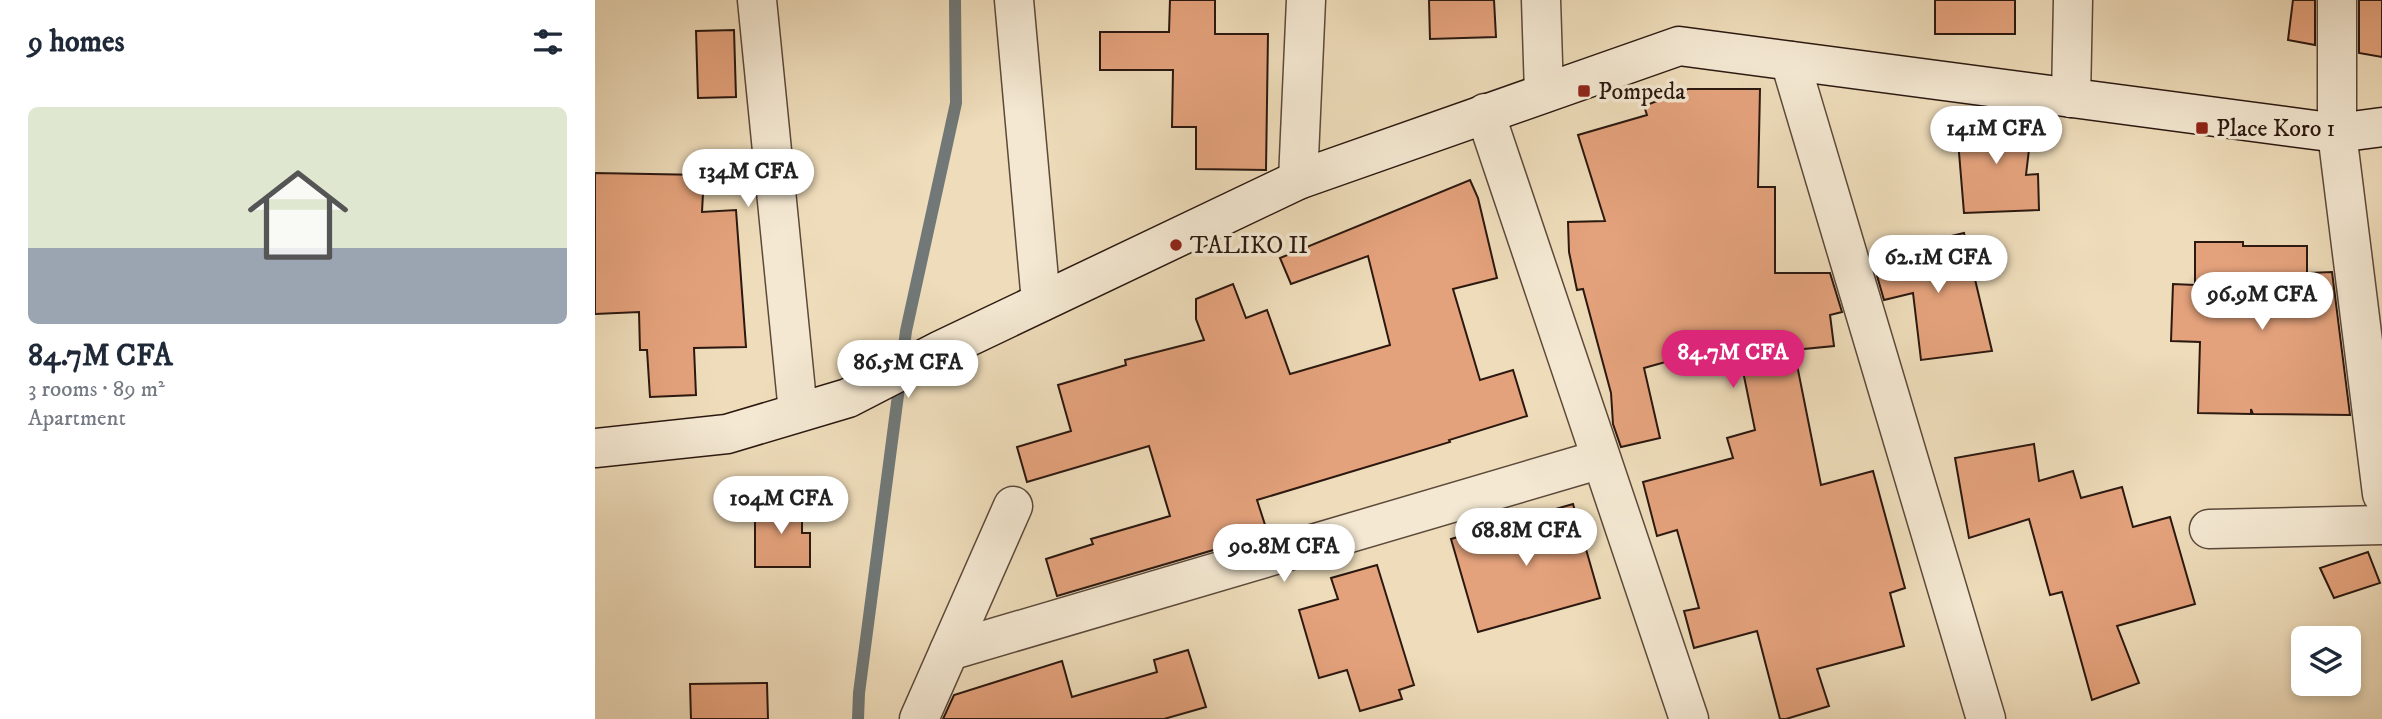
<!DOCTYPE html>
<html lang="en">
<head>
<meta charset="utf-8">
<style>
	:root { --surface:#fff; --page:#f2f2f3; --text:#1f2937; --muted:#747a83; --line:#e0e1e3; --accent:#db2777 }
	body { margin:0; font-family:"IM FELL DW Pica",serif; background:var(--page); color:var(--text); height:100vh; display:flex; flex-direction:column; font-size:26px; white-space:nowrap }
	* { box-sizing:border-box; margin:0 }
	p { font-size:23px; color:var(--muted) }
	.icon { flex:none; width:38px; height:38px; fill:none; stroke:currentColor; stroke-width:2; stroke-linecap:round; stroke-linejoin:round }
	.map { position:relative; flex:1; overflow:hidden }
	.details { display:flex; flex-direction:column; background:var(--surface); width:595px }
	.details>* { flex:none }
	.fabs { position:absolute; left:1696px; top:626px; display:grid; gap:14px }
	.fabs a { display:grid; place-items:center; width:70px; height:70px; border-radius:10px; background:var(--surface); box-shadow:0 4px 10px #0003; font-size:35px }
	.price { position:absolute; translate:-50% -60px; padding:0 16px; border-radius:24px; background:#fff; color:#222; font-size:23px; line-height:46px; filter:drop-shadow(0 2px 4px #0008) }
	.price::after { content:''; position:absolute; left:50%; top:42px; width:21px; height:16px; margin-left:-10px; background:inherit; clip-path:polygon(0 0,100% 0,50% 100%) }
	.price.on { background:var(--accent); color:#fff }
	ul { padding:0; list-style:none }
	li { display:grid; align-content:center; gap:14px; height:371px; padding:0 28px }
	li+li { border-top:2px solid var(--line) }
	li span { display:grid; place-items:center; height:217px; border-radius:10px; color:#555 }
	li>.icon { margin-inline-start:auto }
	span .icon { width:126px; height:126px; fill:#fffc; stroke-width:1 }
	li b { font-size:30px }
	h2 { display:flex; justify-content:space-between; align-items:center; height:84px; padding:0 28px; font-size:30px }
	main { display:flex; flex:1; min-height:0 }
	.map>svg:first-child { display:block }
	.lines { fill:none; stroke-linecap:round; stroke-linejoin:round }
	.stream { stroke:#717877; stroke-width:12 }
	.building { fill:#e4a27c; stroke:#2b1810; stroke-width:2 }
	.street-casing { stroke:#5c493a; stroke-width:41 }
	.secondary-casing { stroke:#2b1810; stroke-width:41 }
	.street { stroke:#f4e8d2; stroke-width:38 }
	.secondary { stroke:#f4e8d2; stroke-width:38 }
	.poi-dot { fill:#8f2418; stroke:#f4e8d2; stroke-width:2.5 }
	.labels { text-anchor:middle; stroke-width:7; stroke-linejoin:round; paint-order:stroke }
	.poi-label { font-size:24px; fill:#2b1810; stroke:#f4e8d2; text-anchor:start }
</style>
</head>
<body>
<main>
<section class="details">
<h2>9 homes<svg class="icon" aria-label="filters" viewBox="0 0 24 24"><path d="M4 7h16M4 17h16"/><circle cx="9" cy="7" r="2"/><circle cx="15" cy="17" r="2"/></svg></h2>
<ul>
<li><span style="background:linear-gradient(#dfe7d0 65%,#9aa5b1 0)"><svg class="icon" aria-label="home" viewBox="0 0 24 24"><path d="M3 11l9-7 9 7M6 9v11h12V9"/></svg></span><div><b>84.7M CFA</b><p>3 rooms · 89 m²</p><p>Apartment</p></div></li>
</ul>
</section>
<div class="map">
<svg width="1787" height="719" viewBox="0 0 1787 719">
	<rect width="100%" height="100%" fill="#eedcba"/>
	<filter id="stains"><feTurbulence type="fractalNoise" baseFrequency=".00286" numOctaves="4"/><feColorMatrix values="0 0 0 0 .2 0 0 0 0 .09 0 0 0 0 .02 0 0 0 .5 -.17"/></filter>
	<radialGradient id="worn" r=".72"><stop offset=".6" stop-color="#630" stop-opacity="0"/><stop offset="1" stop-color="#630" stop-opacity=".3"/></radialGradient>
	<g class="lines">
		<g class="stream">
			<path d="M307,362L311,331L361,103L360,0"/>
			<path d="M263,719L264,693L305,380"/>
		</g>
	</g>
	<g class="building">
		<path d="M575,0H620V34H673L671,170L601,169V127H577L578,70H505V32H574Z"/>
		<path d="M834,0H899L901,37L835,39Z"/>
		<rect x="1340" y="0" width="80" height="34"/>
		<path d="M1698,0H1720V45L1693,40Z"/>
		<path d="M1764,0H1787V57L1764,53Z"/>
		<path d="M139,30L141,97L103,98L101,31Z"/>
		<path d="M1093,89H1165L1163,187H1180V273H1235L1247,312L1235,315L1239,346L1199,350L1226,485L1278,471L1310,588L1295,593L1309,646L1222,669L1234,706L1191,719H1185L1162,631L1099,648L1089,611L1104,608L1082,530L1062,536L1048,482L1138,458L1132,438L1160,430L1142,342L1049,368L1065,438L1026,447L1018,424L1016,393L988,289L982,290L974,252L973,222L1010,221L983,135L1052,115L1049,106Z"/>
		<path d="M1361,116L1437,124L1431,175L1443,174L1444,210L1369,213Z"/>
		<path d="M0,173L109,175L107,212L141,210L151,347L99,348L101,395L55,397L52,350H45L44,312L0,314Z"/>
		<path d="M875,180L883,198L902,278L858,289L885,380L918,370L932,416L854,440L855,442L662,500L673,534L462,596L451,559L498,544L496,539L575,516L554,446L432,482L422,447L476,431L463,385L531,365L530,360L609,340L601,319V299L638,284L651,318L672,310L695,374L795,345L773,256L696,284L685,258Z"/>
		<path d="M1369,233L1397,351L1326,360L1318,293L1289,300L1276,255Z"/>
		<path d="M1600,242H1648V246H1712V273L1737,272L1755,415L1658,414L1656,409V414L1603,413L1605,342L1576,341L1578,284L1600,285Z"/>
		<path d="M1439,444L1444,481L1478,471L1486,498L1527,487L1538,527L1575,517L1600,604L1522,626L1544,683L1497,700L1467,592L1455,595L1434,519L1374,538L1360,458Z"/>
		<path d="M160,502L207,503V533H215V567H160Z"/>
		<path d="M978,504L1005,598L883,632L856,539Z"/>
		<path d="M1773,552L1785,583L1739,598L1725,568Z"/>
		<path d="M782,565L819,685L804,690L807,699L765,711L752,670L724,678L704,610L743,599L736,578Z"/>
		<path d="M593,650L611,707L569,719H348L359,695L467,661L477,697L562,672L559,660Z"/>
		<path d="M172,683L173,719H96L95,684Z"/>
	</g>
	<g class="lines">
		<g class="street-casing">
			<g id="street">
				<path d="M162,0L203,412"/>
				<path d="M419,0L446,302"/>
				<path d="M946,0L949,93"/>
				<path d="M1742,0V133L1787,494"/>
				<path d="M1195,61L1391,719"/>
				<path d="M1476,98L1478,0"/>
				<path d="M890,113L1094,719"/>
				<path d="M703,180L711,0"/>
				<path d="M1614,529L1787,525"/>
				<path d="M354,651L1006,459"/>
				<path d="M324,719L418,506"/>
			</g>
		</g>
		<g class="secondary-casing">
			<path id="secondary" d="M0,448L132,434L253,398L346,350L703,180L1084,46L1742,133L1787,127"/>
		</g>
		<use href="#street" class="street"/>
		<use href="#secondary" class="secondary"/>
	</g>
	<g class="poi-dot">
		<rect x="982" y="84" width="14" height="14" rx="3.5"/>
		<rect x="1600" y="121" width="14" height="14" rx="3.5"/>
		<circle cx="581" cy="245" r="7"/>
	</g>
	<g class="labels">
		<g class="poi-label">
			<text x="1003" y="99">Pompeda</text>
			<text x="1621" y="136">Place Koro 1</text>
			<text x="595" y="253">TALIKO II</text>
		</g>
	</g>
	<rect width="100%" height="100%" filter="url(#stains)"/>
	<rect width="100%" height="100%" fill="url(#worn)"/>
</svg>
<div class="fabs">
<a><svg class="icon" aria-label="layers" viewBox="0 0 24 24"><path d="M12 4l9 5-9 5-9-5zM3 14l9 5 9-5"/></svg></a>
</div>
<b class="price" style="left:1401px;top:166px">141M CFA</b>
<b class="price" style="left:153px;top:209px">134M CFA</b>
<b class="price" style="left:1343px;top:295px">62.1M CFA</b>
<b class="price" style="left:1667px;top:332px">96.9M CFA</b>
<b class="price on" style="left:1138px;top:390px">84.7M CFA</b>
<b class="price" style="left:313px;top:400px">86.5M CFA</b>
<b class="price" style="left:186px;top:536px">104M CFA</b>
<b class="price" style="left:931px;top:568px">68.8M CFA</b>
<b class="price" style="left:689px;top:584px">90.8M CFA</b>
</div>
</main>
</body>
</html>
